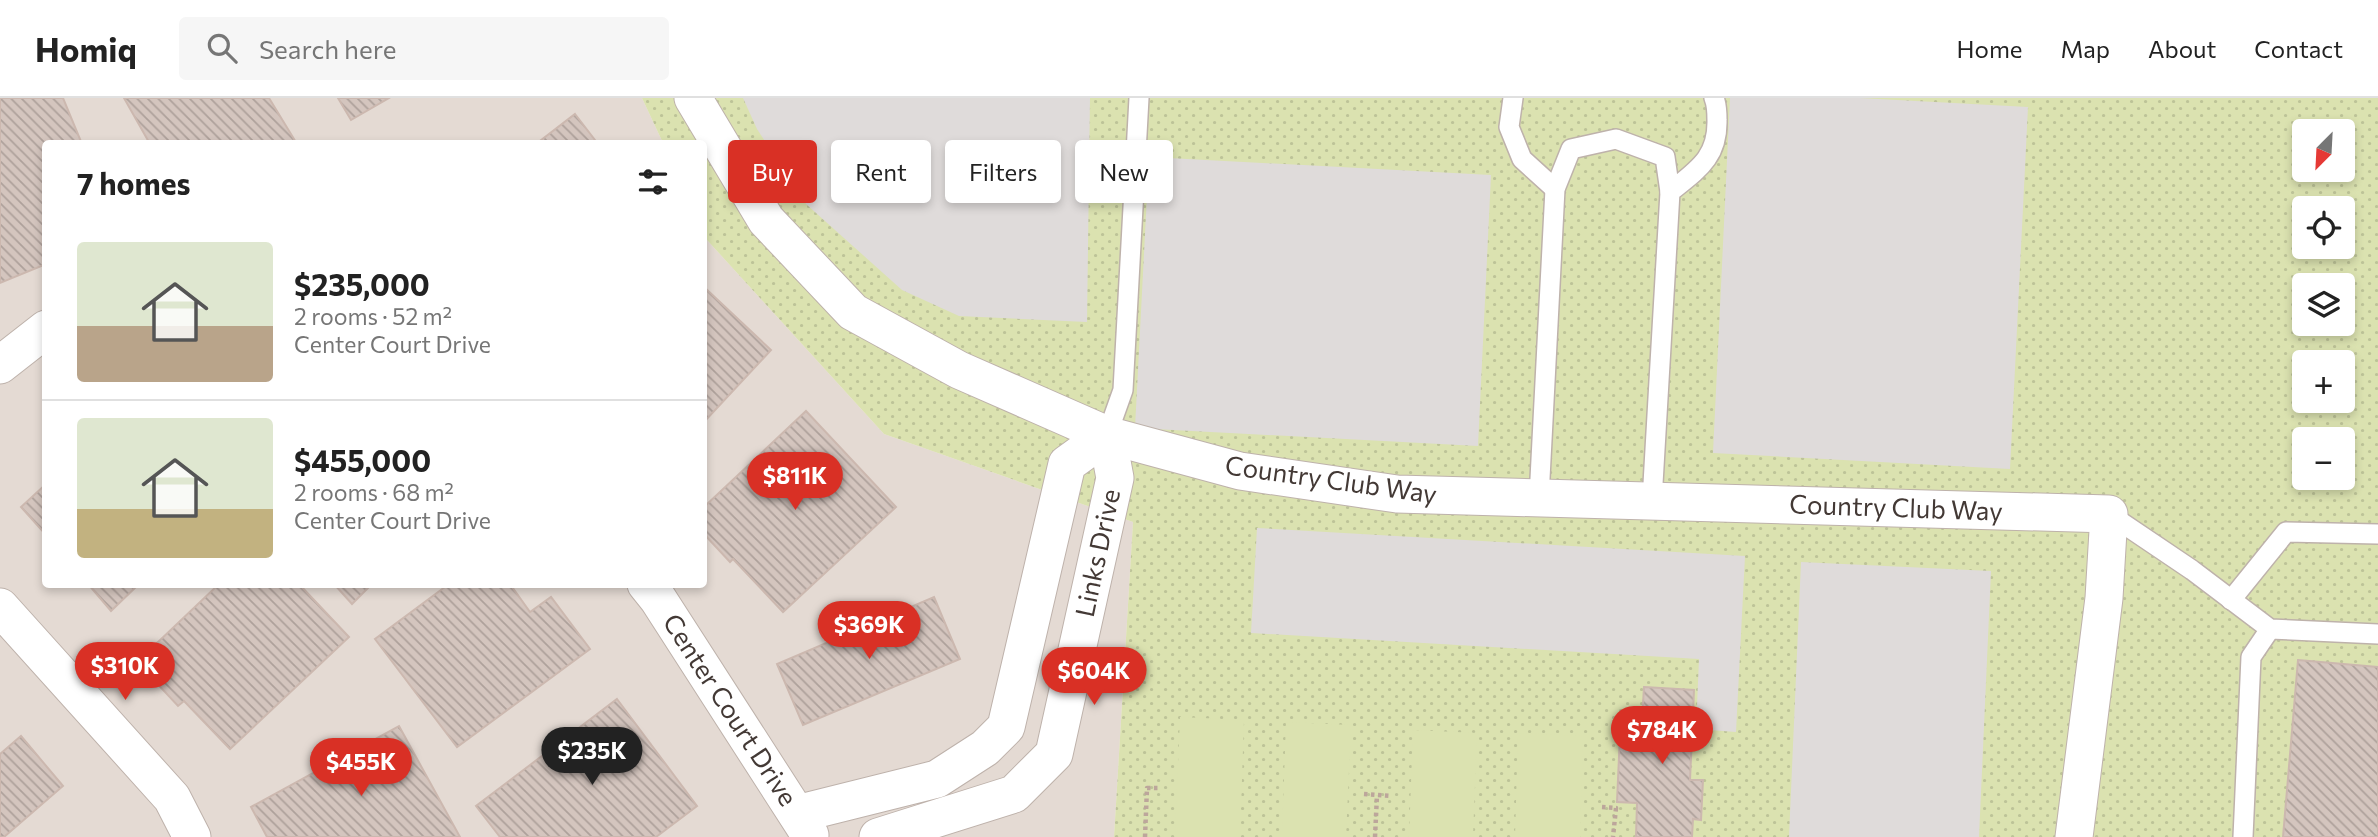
<!DOCTYPE html>
<html lang="en">
<head>
<meta charset="utf-8">
<style>
	:root { --surface:#fff; --page:#f6f6f6; --text:#222; --muted:#767676; --line:#e0e0e0; --accent:#d93025 }
	body { margin:0; font-family:Commissioner,sans-serif; background:var(--page); color:var(--text); height:100vh; display:flex; flex-direction:column; font-size:26px; white-space:nowrap }
	* { box-sizing:border-box; margin:0 }
	p { font-size:23px; color:var(--muted) }
	.icon { flex:none; width:38px; height:38px; fill:none; stroke:currentColor; stroke-width:2; stroke-linecap:round; stroke-linejoin:round }
	.map { position:relative; flex:1; overflow:hidden }
	.details { position:absolute; left:42px; top:42px; width:665px; height:448px; display:flex; flex-direction:column; background:var(--surface); border-radius:7px; box-shadow:0 4px 10px #0003 }
	.details>* { flex:none }
	.guide { position:absolute; left:728px; top:42px; width:665px; height:63px; display:flex; gap:14px }
	.needle { width:46px; rotate:204deg }
	.buttons { position:absolute; left:2292px; top:21px; display:grid; gap:14px }
	.buttons a { display:grid; place-items:center; width:63px; height:63px; border-radius:7px; background:var(--surface); box-shadow:0 4px 10px #0003; font-size:35px }
	.price { position:absolute; translate:-50% -60px; padding:0 16px; border-radius:24px; background:var(--accent); color:#fff; font-size:23px; line-height:46px; filter:drop-shadow(0 2px 4px #0008) }
	.price::after { content:''; position:absolute; left:50%; top:42px; width:21px; height:16px; margin-left:-10px; background:inherit; clip-path:polygon(0 0,100% 0,50% 100%) }
	.price.active { background:#222; color:#fff }
	ul { padding:0; list-style:none }
	li { display:flex; align-items:center; gap:21px; height:175px; padding:0 35px }
	li+li { border-top:2px solid var(--line) }
	li span { display:grid; place-items:center; flex:none; width:196px; height:140px; border-radius:7px; color:#555 }
	li>.icon { margin-inline-start:auto }
	span .icon { width:84px; height:84px; fill:#fffc; stroke-width:1 }
	li b { font-size:30px }
	h2 { display:flex; justify-content:space-between; align-items:center; height:84px; padding:0 35px; font-size:30px }
	.tag { padding:0 24px; border-radius:7px; background:var(--surface); box-shadow:0 4px 10px #0003; font-size:24px; line-height:63px }
	.tag.active { background:var(--accent); color:#fff }
	header { display:flex; align-items:center; gap:42px; box-sizing:border-box; height:98px; padding:0 35px; background:var(--surface); border-bottom:2px solid var(--line) }
	header strong { font-size:33px }
	nav { display:flex; gap:38px; margin-inline-start:auto; font-size:24px }
	.search { width:490px; height:63px; background:var(--page); display:flex; align-items:center; gap:18px; box-sizing:border-box; padding:0 24px; border-radius:7px; color:var(--muted); font-size:26px }
	.map>svg:first-child { display:block }
	.residential { fill:#e4dad3 }
	.grass { fill:url(#grass-dots); fill-rule:evenodd }
	.pitch { fill:#dbe2b0 }
	.parking { fill:#dfdbda }
	.building { fill:url(#building-back-hatch); stroke:#ccb8af; stroke-width:2 }
	.lines { fill:none; stroke-linecap:round; stroke-linejoin:round }
	.lane-casing { stroke:#beb2ab; stroke-width:22 }
	.street-casing { stroke:#beb2ab; stroke-width:39 }
	.path { stroke:#bca69b; stroke-width:4.5; stroke-dasharray:3.5 3.5; stroke-linecap:butt }
	.lane { stroke:#fff; stroke-width:19 }
	.street { stroke:#fff; stroke-width:37 }
	.labels { text-anchor:middle; stroke-width:7; stroke-linejoin:round; paint-order:stroke }
	.street-label { font-size:26px; fill:#433935; stroke:#fff }
</style>
</head>
<body>
<header>
<strong>Homiq</strong>
<div class="search"><svg class="icon" aria-label="search" viewBox="0 0 24 24"><circle cx="10" cy="10" r="6"/><path d="M15 15l6 6"/></svg>Search here</div>
<nav><a>Home</a><a>Map</a><a>About</a><a>Contact</a></nav>
</header>
<div class="map">
<svg width="2378" height="739" viewBox="0 0 2378 739">
	<defs>
		<pattern id="grass-dots" width="8" height="8" patternUnits="userSpaceOnUse" patternTransform="scale(1.75)"><rect width="8" height="8" fill="#dbe2b0"/><path d="M2 2h.1M6 6h.1" fill="none" stroke="#bdc398" stroke-width="1.8" stroke-linecap="round"/></pattern>
		<pattern id="building-back-hatch" width="6" height="6" patternUnits="userSpaceOnUse" patternTransform="scale(1.75)"><rect width="6" height="6" fill="#d4c5be"/><path d="M-1 5l2 2M0 0l6 6M5-1l2 2" fill="none" stroke="#aea19b"/></pattern>
	</defs>
	<rect width="100%" height="100%" fill="#f1eae5"/>
	<path class="residential" d="M0,0H642L663,45L46,46V486H704V134L707,142L884,336L1133,424L1114,739H0Z"/>
	<path class="grass" d="M642,0H2378V739H1114L1133,424L884,336L707,142L704,134V46L663,45ZM2305,33H2343V72H2305ZM2305,110H2343V149H2305ZM2305,187H2343V226H2305ZM2305,264H2343V303H2305ZM2305,341H2343V380H2305Z"/>
	<g class="pitch">
		<path d="M1180,619L1244,622L1240,739H1175Z"/>
		<path d="M1286,624L1351,627L1346,739H1282Z"/>
		<path d="M1413,632L1477,635L1473,739H1409Z"/>
		<path d="M1518,635L1583,638L1580,739H1515Z"/>
	</g>
	<g class="parking">
		<path d="M743,0H1090L1087,224L959,218L902,192L806,106L757,31Z"/>
		<path d="M1730,0H1860L2028,9L2010,371L1713,355Z"/>
		<path d="M1149,59L1491,77L1478,348L1135,330Z"/>
		<path d="M1257,430L1745,458L1736,634L1696,631L1699,561L1251,535Z"/>
		<path d="M1801,464L1991,473L1979,739H1789Z"/>
	</g>
	<g class="building">
		<path d="M0,0H63L82,46H46V166L0,185Z"/>
		<path d="M124,0H269L297,46H150Z"/>
		<path d="M338,0H389L351,22Z"/>
		<path d="M575,16L598,46H536Z"/>
		<path d="M704,189L771,252L704,324Z"/>
		<path d="M806,313L896,409L783,514L733,461L730,464L704,436V409Z"/>
		<path d="M46,386V437L21,409Z"/>
		<path d="M88,486H139L111,513Z"/>
		<path d="M219,486H299L349,539L230,651L184,603L178,608L137,564Z"/>
		<path d="M334,486H372L352,506Z"/>
		<path d="M449,486H510L530,514L551,499L590,551L457,649L375,541Z"/>
		<path d="M934,499L960,561L803,627L777,566Z"/>
		<path d="M2298,562L2378,569V739H2283Z"/>
		<path d="M1644,589L1694,592L1690,682H1703L1701,722L1693,721L1692,739H1636L1637,705L1617,704L1620,636L1641,638Z"/>
		<path d="M617,601L697,708L656,739H500L476,708Z"/>
		<path d="M399,628L460,739H267L251,709Z"/>
		<path d="M21,638L63,688L4,739H0V656Z"/>
	</g>
	<g class="lines">
		<g class="lane-casing">
			<g id="lane">
				<path d="M1513,0L1509,29L1522,61L1555,91"/>
				<path d="M1107,337L1123,292L1139,0"/>
				<path d="M1539,400L1555,91L1571,51L1616,41L1665,59L1670,94"/>
				<path d="M1652,403L1670,94C1697,72 1718,60 1717,22C1717,14 1717,7 1714,0"/>
				<path d="M2109,416L2192,472L2270,531L2378,536"/>
				<path d="M2231,502L2286,434L2378,436"/>
				<path d="M2243,739L2251,559L2270,531"/>
			</g>
		</g>
		<g class="street-casing">
			<g id="street">
				<path d="M693,0L766,122L853,214L959,272L1107,337L1240,373L1397,396L2109,416L2104,500L2074,739"/>
				<path d="M0,267L46,231"/>
				<path d="M646,486L658,501L810,737"/>
				<path d="M0,509L172,700L192,739"/>
				<path d="M797,716L937,681L985,650L1006,629L1067,366L1107,337L1115,380L1054,656L1014,696L878,739"/>
			</g>
		</g>
		<g class="path">
			<path d="M1364,696L1391,698"/>
			<path d="M1602,709L1616,710L1613,739"/>
			<path d="M1145,739L1147,690H1159"/>
			<path d="M1375,739L1377,697"/>
		</g>
		<use href="#lane" class="lane"/>
		<use href="#street" class="street"/>
	</g>
	<g class="labels">
		<g class="street-label">
			<text transform="translate(1331 382) rotate(8)" y="9">Country Club Way</text>
			<text transform="translate(1896 410) rotate(2)" y="9">Country Club Way</text>
			<text transform="translate(1098 455) rotate(-78)" y="9">Links Drive</text>
			<text transform="translate(730 612) rotate(57)" y="9">Center Court Drive</text>
		</g>
	</g>
</svg>
<div class="buttons">
<a><svg class="needle" viewBox="-14 -14 28 28"><path d="M0-13l5 13h-10z" fill="#e53935"/><path d="M0 13l5-13h-10z" fill="#767676"/></svg></a>
<a><svg class="icon" aria-label="locate" viewBox="0 0 24 24"><circle cx="12" cy="12" r="6"/><path d="M12 2v4M12 18v4M2 12h4M18 12h4"/></svg></a>
<a><svg class="icon" aria-label="layers" viewBox="0 0 24 24"><path d="M12 4l9 5-9 5-9-5zM3 14l9 5 9-5"/></svg></a>
<a>+</a>
<a>−</a>
</div>
<b class="price" style="left:795px;top:414px">$811K</b>
<b class="price" style="left:869px;top:563px">$369K</b>
<b class="price" style="left:125px;top:604px">$310K</b>
<b class="price" style="left:1094px;top:609px">$604K</b>
<b class="price" style="left:1662px;top:668px">$784K</b>
<b class="price active" style="left:592px;top:689px">$235K</b>
<b class="price" style="left:361px;top:700px">$455K</b>
<div class="guide">
<a class="tag active">Buy</a>
<a class="tag">Rent</a>
<a class="tag">Filters</a>
<a class="tag">New</a>
</div>
<section class="details">
<h2>7 homes<svg class="icon" aria-label="filters" viewBox="0 0 24 24"><path d="M4 7h16M4 17h16"/><circle cx="9" cy="7" r="2"/><circle cx="15" cy="17" r="2"/></svg></h2>
<ul>
<li><span style="background:linear-gradient(#dfe7d0 60%,#b9a48a 0)"><svg class="icon" aria-label="home" viewBox="0 0 24 24"><path d="M3 11l9-7 9 7M6 9v11h12V9"/></svg></span><div><b>$235,000</b><p>2 rooms · 52 m²</p><p>Center Court Drive</p></div></li>
<li><span style="background:linear-gradient(#dfe7d0 65%,#c2b280 0)"><svg class="icon" aria-label="home" viewBox="0 0 24 24"><path d="M3 11l9-7 9 7M6 9v11h12V9"/></svg></span><div><b>$455,000</b><p>2 rooms · 68 m²</p><p>Center Court Drive</p></div></li>
</ul>
</section>
</div>
</body>
</html>
